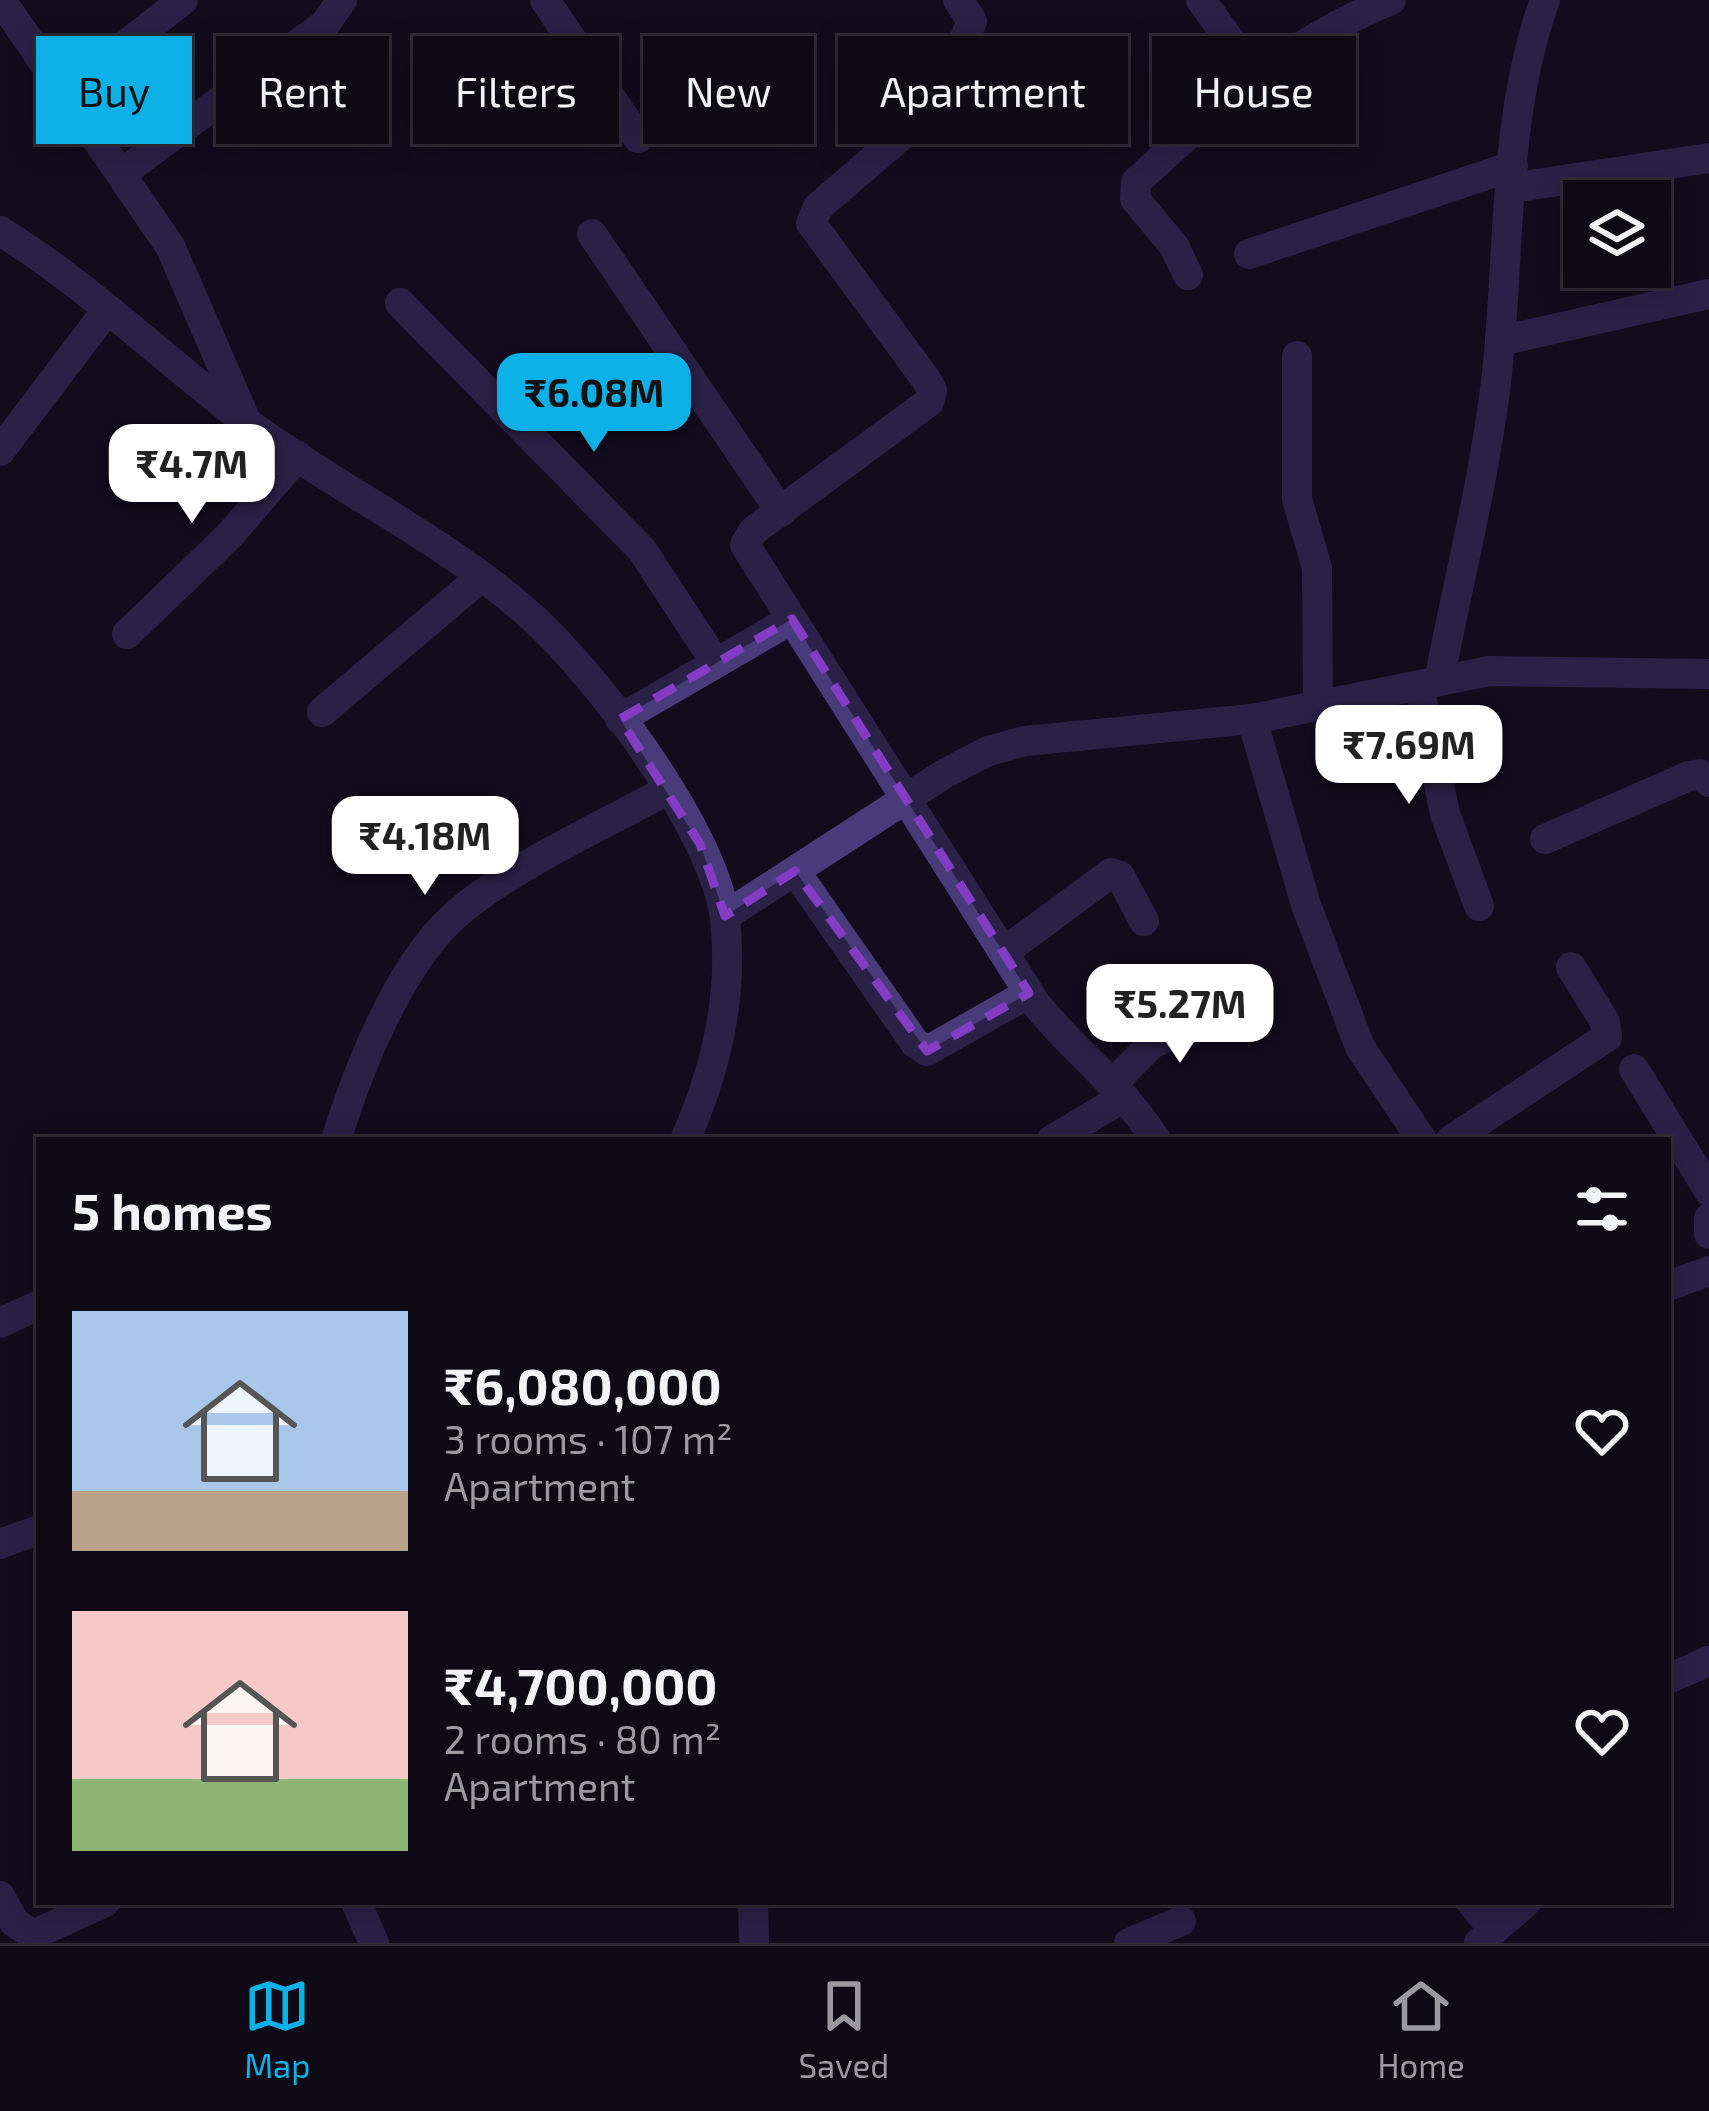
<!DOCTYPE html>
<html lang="en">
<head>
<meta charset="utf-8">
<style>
	:root { --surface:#0e0a16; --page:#1c1823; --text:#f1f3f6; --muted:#9b9aa1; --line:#2e2b35; --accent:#0eb1e7 }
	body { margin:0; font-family:"Exo 2",sans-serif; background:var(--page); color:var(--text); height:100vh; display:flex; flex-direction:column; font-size:45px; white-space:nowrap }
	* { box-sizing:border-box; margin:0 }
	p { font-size:39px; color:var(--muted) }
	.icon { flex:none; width:66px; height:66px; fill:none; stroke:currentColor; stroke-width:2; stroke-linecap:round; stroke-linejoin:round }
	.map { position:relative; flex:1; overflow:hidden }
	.panel { position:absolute; left:36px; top:1137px; width:1635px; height:768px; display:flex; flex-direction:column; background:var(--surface); border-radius:0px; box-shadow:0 6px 30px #0003,0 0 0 3px var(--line) }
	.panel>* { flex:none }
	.hud { position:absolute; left:36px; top:36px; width:1638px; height:108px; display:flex; gap:24px }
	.fabs { position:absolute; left:1563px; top:180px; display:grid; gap:24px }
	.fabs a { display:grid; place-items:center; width:108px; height:108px; border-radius:0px; background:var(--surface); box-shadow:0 6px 30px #0003,0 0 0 3px var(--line); font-size:60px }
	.price { position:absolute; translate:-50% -102px; padding:0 27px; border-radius:24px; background:#fff; color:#222; font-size:39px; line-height:78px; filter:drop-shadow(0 3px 6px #0008) }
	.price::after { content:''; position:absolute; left:50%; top:72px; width:36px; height:27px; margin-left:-18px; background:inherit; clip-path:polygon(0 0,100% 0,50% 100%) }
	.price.selected { background:var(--accent); color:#111 }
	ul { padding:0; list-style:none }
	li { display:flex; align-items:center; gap:36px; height:300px; padding:0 36px }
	li span { display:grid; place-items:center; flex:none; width:336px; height:240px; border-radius:0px; color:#555 }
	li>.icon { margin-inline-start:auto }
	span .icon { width:144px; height:144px; fill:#fffc; stroke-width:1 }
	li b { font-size:51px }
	h2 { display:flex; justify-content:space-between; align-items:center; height:144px; padding:0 36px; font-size:51px }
	.tag { padding:0 42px; border-radius:0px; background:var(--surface); box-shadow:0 6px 30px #0003,0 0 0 3px var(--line); font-size:42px; line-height:108px }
	.tag.selected { background:var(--accent); color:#111 }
	.tab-bar { display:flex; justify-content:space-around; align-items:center; height:168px; border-top:3px solid var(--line); background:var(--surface); font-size:33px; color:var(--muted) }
	.tab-bar a { display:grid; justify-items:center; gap:6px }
	.tab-bar .selected { color:var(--accent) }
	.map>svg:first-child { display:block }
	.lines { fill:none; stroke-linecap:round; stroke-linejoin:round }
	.minor { stroke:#473b7a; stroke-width:30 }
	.marked { fill:none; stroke:#843cc5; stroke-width:9; stroke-dasharray:24 15; stroke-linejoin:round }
</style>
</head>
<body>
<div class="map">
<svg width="1709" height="1943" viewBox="0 0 1709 1943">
	<rect width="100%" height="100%" fill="#120d1d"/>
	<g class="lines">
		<g class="minor">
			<path d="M1,0L170,246L244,416"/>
			<path d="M545,0L638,138"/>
			<path d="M958,0L972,21L959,52L958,87L818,207L811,223L925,378L932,390L929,402L753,531L745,545L1036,1004C1074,1051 1124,1088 1156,1140"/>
			<path d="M1201,0L1254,74"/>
			<path d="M66,92L183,0"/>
			<path d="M122,173L325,24L342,0"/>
			<path d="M1511,188L1709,158"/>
			<path d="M0,231C88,285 163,359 245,421C334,487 440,537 524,610C592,668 714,829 725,919C734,997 716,1070 685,1140"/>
			<path d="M592,234L781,512"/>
			<path d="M1249,254L1513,166"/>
			<path d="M1188,275L1174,246L1135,199L1136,182C1221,104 1283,45 1391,0"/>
			<path d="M400,303L642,550L716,663"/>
			<path d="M1500,341L1709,294"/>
			<path d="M1297,356V499L1317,568L1318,706"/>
			<path d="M0,451L107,310"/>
			<path d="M127,634L229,536L298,456"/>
			<path d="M1439,681C1458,582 1484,482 1496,382C1511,255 1501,122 1545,0"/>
			<path d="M1419,685L1445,814L1479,906"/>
			<path d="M322,712L480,578"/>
			<path d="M620,719L792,619"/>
			<path d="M1252,719L1306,905L1360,1047L1422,1140"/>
			<path d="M1545,839L1689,776L1700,774L1709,782"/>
			<path d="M795,871L915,1043L927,1051L1029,993"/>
			<path d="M725,916L944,774L988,751L1025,741L1252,719L1489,671L1709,674"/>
			<path d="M1004,952L1111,873L1120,876L1144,921"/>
			<path d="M1634,1069L1709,1191"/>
			<path d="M1112,1084L1153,1043L1224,1014"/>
			<path d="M336,1140C358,1070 397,970 451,919C503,870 603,826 667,790"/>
			<path d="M1052,1140L1124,1097"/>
			<path d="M1451,1140L1607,1037L1605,1022L1571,967"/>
			<path d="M1709,1218V1234"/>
			<path d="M1668,1286L1709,1271"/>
			<path d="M0,1323L39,1305"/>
			<path d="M0,1544L39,1530"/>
			<path d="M1668,1679L1709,1661"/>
			<path d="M0,1896L14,1922L33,1935L105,1902"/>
			<path d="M356,1902L374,1943"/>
			<path d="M753,1902L754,1943"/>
			<path d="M1471,1902L1494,1930"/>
			<path d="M1129,1943L1181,1921"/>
			<path d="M1479,1943L1526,1902"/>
		</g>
	</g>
	<path d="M0 0H1709V1943H0ZM792,619L1029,993L927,1051L795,871L725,916L700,844L620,719Z" fill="#120d1d" fill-opacity=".55" fill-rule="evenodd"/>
	<path class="marked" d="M792,619L1029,993L927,1051L795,871L725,916L700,844L620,719Z"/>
</svg>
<div class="fabs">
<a><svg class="icon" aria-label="layers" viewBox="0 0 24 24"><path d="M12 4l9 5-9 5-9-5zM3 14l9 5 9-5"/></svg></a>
</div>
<b class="price selected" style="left:594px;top:455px">₹6.08M</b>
<b class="price" style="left:192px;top:526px">₹4.7M</b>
<b class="price" style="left:1409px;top:807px">₹7.69M</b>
<b class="price" style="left:425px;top:898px">₹4.18M</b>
<b class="price" style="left:1180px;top:1066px">₹5.27M</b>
<div class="hud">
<a class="tag selected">Buy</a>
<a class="tag">Rent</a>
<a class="tag">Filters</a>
<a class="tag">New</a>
<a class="tag">Apartment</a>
<a class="tag">House</a>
</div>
<section class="panel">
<h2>5 homes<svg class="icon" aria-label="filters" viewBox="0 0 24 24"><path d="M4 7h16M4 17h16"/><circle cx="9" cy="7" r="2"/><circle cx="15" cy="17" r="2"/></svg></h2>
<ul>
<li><span style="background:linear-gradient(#a9c7e8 75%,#b9a48a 0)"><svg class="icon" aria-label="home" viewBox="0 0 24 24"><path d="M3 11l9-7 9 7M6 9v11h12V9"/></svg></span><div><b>₹6,080,000</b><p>3 rooms · 107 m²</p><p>Apartment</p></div><svg class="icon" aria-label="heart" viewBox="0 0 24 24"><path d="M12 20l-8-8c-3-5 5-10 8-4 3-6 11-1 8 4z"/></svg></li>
<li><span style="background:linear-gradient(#f6c9c9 70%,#8fb573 0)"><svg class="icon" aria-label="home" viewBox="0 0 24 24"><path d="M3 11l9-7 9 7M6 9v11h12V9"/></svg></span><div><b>₹4,700,000</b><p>2 rooms · 80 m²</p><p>Apartment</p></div><svg class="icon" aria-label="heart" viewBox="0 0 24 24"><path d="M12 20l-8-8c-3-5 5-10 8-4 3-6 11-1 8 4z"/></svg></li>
</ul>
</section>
</div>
<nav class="tab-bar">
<a class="selected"><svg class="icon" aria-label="map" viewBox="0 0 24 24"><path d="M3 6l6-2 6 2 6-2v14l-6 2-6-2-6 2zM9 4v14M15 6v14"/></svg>Map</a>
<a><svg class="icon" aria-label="saved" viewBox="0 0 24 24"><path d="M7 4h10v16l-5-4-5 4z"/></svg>Saved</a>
<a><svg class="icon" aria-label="home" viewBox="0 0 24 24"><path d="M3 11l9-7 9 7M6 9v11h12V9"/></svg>Home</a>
</nav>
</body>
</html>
